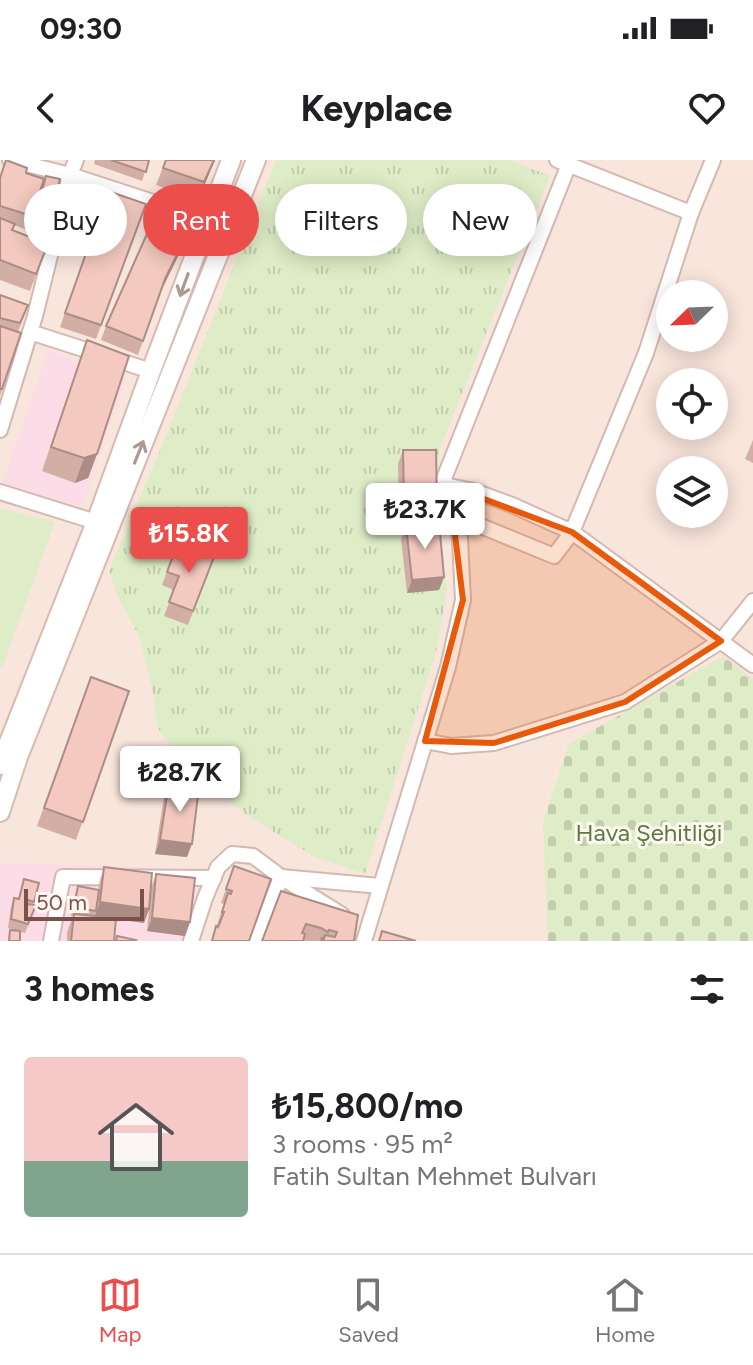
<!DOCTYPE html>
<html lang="en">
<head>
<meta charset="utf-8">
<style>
	:root { --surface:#fff; --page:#f6f6f6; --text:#202124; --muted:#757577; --line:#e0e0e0; --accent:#eb4e4b }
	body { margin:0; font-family:Figtree,sans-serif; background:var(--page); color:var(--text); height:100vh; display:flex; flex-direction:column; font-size:30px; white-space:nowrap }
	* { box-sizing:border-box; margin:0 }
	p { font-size:26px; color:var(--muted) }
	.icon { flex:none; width:44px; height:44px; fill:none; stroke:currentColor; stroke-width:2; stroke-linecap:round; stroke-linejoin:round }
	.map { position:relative; height:781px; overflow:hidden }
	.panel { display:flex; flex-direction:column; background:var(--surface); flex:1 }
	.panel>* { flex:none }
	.banner { position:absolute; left:24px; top:24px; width:706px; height:72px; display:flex; gap:16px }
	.needle { width:52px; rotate:247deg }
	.buttons { position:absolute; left:656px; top:120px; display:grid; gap:16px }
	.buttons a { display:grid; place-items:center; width:72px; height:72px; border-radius:50%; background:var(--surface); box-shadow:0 4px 20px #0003; font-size:40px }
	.scale { position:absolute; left:24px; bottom:20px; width:120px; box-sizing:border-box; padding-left:8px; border:4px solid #7a524b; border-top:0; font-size:22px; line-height:28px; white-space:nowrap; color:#7a524b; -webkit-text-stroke:6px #fff7f1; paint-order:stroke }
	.price { position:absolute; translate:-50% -68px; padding:0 18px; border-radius:8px; background:#fff; color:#222; font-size:26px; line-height:52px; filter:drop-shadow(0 2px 4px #0008) }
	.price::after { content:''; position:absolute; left:50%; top:48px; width:24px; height:18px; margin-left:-12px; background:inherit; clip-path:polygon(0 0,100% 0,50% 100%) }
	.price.active { background:var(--accent); color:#fff }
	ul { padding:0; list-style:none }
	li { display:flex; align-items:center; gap:24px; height:200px; padding:0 24px }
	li+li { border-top:2px solid var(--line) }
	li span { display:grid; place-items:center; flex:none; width:224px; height:160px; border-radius:8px; color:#555 }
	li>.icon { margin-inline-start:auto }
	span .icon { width:96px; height:96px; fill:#fffc; stroke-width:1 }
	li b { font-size:34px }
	h2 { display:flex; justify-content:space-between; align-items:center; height:96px; padding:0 24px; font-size:34px }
	.tag { padding:0 28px; border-radius:36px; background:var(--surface); box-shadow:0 4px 20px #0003; font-size:28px; line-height:72px }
	.tag.active { background:var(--accent); color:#fff }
	.status { display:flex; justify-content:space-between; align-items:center; height:56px; padding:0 40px; background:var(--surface); direction:ltr }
	.status svg { height:22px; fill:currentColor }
	header { display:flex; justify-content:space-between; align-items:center; height:104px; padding:0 24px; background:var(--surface); font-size:36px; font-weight:700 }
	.tabs { display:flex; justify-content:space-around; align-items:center; height:112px; border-top:2px solid var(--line); background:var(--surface); font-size:22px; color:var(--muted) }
	.tabs a { display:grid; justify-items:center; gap:4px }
	.tabs .active { color:var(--accent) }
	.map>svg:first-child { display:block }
	.residential { fill:#f8e5db; fill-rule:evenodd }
	.medical { fill:#fcdce7 }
	.grass { fill:url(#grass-tufts) }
	.cemetery { fill:url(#cemetery-stones) }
	.park { fill:#deedc7 }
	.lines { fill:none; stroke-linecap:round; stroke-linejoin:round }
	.minor-casing { stroke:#d3b9b1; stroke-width:18 }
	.secondary-casing { stroke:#d9bab1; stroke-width:22 }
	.minor { stroke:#fff; stroke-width:14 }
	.secondary { stroke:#fff; stroke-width:18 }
	.wall { fill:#d2aea5 }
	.shaded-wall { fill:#ab8d86 }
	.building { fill:#f4cac0; stroke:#ab8d86; stroke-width:2 }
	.oneway { stroke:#af9793 }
	.marked { fill:#e8590c; fill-opacity:0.2; stroke:#e8590c; stroke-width:6; stroke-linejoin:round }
	.labels { text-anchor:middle; stroke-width:6; stroke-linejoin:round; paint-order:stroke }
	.park-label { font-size:24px; fill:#5d7a40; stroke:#fff7f1 }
</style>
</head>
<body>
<div class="status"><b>09:30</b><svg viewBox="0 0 49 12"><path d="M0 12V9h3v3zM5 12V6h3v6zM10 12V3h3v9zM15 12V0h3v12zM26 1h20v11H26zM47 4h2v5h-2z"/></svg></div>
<header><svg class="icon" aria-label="back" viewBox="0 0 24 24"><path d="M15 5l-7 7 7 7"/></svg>Keyplace<svg class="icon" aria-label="heart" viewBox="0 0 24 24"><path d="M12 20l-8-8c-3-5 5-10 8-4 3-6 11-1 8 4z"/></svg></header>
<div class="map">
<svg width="753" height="781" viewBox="0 0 753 781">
	<defs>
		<pattern id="grass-tufts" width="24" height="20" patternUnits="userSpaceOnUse" patternTransform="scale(2)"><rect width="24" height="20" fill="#deedc7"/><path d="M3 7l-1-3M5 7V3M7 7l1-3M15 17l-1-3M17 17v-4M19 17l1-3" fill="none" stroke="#c2cdac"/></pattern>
		<pattern id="cemetery-stones" width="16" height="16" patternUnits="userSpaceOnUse" patternTransform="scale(2)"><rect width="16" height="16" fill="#deedc7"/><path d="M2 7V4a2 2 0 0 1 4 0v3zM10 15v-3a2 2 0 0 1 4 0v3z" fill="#c2cdac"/></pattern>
	</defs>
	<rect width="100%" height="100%" fill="#fdf2ea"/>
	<path class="residential" d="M0,0H753V781H0ZM670,134H714V178H670ZM670,222H714V266H670ZM670,310H714V354H670Z"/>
	<g class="medical">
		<path d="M48,190L126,218L82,346L2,325Z"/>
		<path d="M0,703L201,709L192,781H0Z"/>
	</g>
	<path class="grass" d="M276,0H509L550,16L440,288L436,331L447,430L436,492L365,714L315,697L245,654L204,618L180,600L157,567L153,532L140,478L117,435L109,410L167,274Z"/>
	<path class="cemetery" d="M723,496L753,519V781H548L543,662L569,584Z"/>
	<path class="park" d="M0,348L55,362L2,508L0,507Z"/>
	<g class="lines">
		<g class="minor-casing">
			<g id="minor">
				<path d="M10,0L70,15L208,60"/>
				<path d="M557,0L691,53"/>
				<path d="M30,172L151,211"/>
				<path d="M0,270L35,156L70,15L76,0"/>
				<path d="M449,326L443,321L569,4"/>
				<path d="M0,332L96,362"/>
				<path d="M454,355L554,396L572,372L646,193L691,53L713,0"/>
				<path d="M425,581L451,586L494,583L625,542L721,481L753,441"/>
				<path d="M51,781L63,717L214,718"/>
				<path d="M191,781L205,738L218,707L232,694L253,696L281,717L342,755"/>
				<path d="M256,781L281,717L380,726"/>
				<path d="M364,781L448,507L463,440L460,379L449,326L474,331L512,345L572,372L753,505"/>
			</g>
		</g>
		<g class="secondary-casing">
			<g id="secondary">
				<path d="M0,605L96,362L151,211L231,0"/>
				<path d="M0,652L18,597L256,0"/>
			</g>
		</g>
		<use href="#minor" class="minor"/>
		<use href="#secondary" class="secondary"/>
	</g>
	<g class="wall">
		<path d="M95,0H149L142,21L94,4Z"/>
		<path d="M166,0H215L198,40L156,25Z"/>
		<path d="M26,13L44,19L27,70L14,65L12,70L32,77L34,69L30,68L43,25L51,53L54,76L50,85H47L30,131L0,120V17Z"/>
		<path d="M108,31L146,44L96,179L60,167Z"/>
		<path d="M194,60L189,74L160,133L138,195L101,180L106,166Z"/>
		<path d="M0,135L28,145L18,172L21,173L0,236Z"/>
		<path d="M78,205L97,294L88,318L75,323L42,311Z"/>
		<path d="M753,280V303L745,299Z"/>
		<path d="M403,290L432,358H399L398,304Z"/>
		<path d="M406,366L444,417L439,430L407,433L401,379Z"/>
		<path d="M178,383L214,397L188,465L164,456L174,430L162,425Z"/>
		<path d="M91,517L129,531L76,680L37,666Z"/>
		<path d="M169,623L187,697L155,694L164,637Z"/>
		<path d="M234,706L249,781H211L216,766L218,767L219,766L217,765L224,744L221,743Z"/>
		<path d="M104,707L149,749L144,763L116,759L114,781H67V772L73,756H71L75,735L78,726L98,730L100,720Z"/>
		<path d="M156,714L190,762L185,776L147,771L151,728Z"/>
		<path d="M24,719L39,723L33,745H36L25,773L20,772V781H8L10,770L18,771L8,768L11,747L14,738L18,739Z"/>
		<path d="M281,731L354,781H262Z"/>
	</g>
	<g class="shaded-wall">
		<path d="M214,0H215L198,40L204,22Z"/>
		<path d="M194,60L189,74L160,133L165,119Z"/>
		<path d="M97,294L88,318L75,323L84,298Z"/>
		<path d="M404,344H437L432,358H399Z"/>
		<path d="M444,417L439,430L407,433L412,420Z"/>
		<path d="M160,680L192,684L187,697L155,694Z"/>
		<path d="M100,742L149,749L144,763L95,756Z"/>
		<path d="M152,758L190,762L185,776L147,771Z"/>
	</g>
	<g class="building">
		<path d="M6,0L27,8L26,13L44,19L32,56L0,46V18Z"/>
		<path d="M111,0H149L146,12Z"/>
		<path d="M166,0H214L204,22L163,8Z"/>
		<path d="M46,16L60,19L51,53L59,55L54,76L34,71L38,60L34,59Z"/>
		<path d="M108,31L146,44L101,165L65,153Z"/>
		<path d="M158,49L194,60L165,119L143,181L106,166Z"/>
		<path d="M0,58L15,64L12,70L48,84L36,114L0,100Z"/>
		<path d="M0,135L28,145L20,163L0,158Z"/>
		<path d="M0,166L21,173L2,229H0Z"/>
		<path d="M87,180L129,196L97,294L84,298L51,287Z"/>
		<path d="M403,290H436L437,344H404Z"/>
		<path d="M439,362L444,417L412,420L406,366Z"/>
		<path d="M178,383L214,397L193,451L169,442L179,416L167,412Z"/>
		<path d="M91,517L129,531L83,662L44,648Z"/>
		<path d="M169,623L199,627L192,684L160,680Z"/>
		<path d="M234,706L271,719L249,781H212L216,766L218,767L224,752H222L228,733L231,734L232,731L226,729Z"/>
		<path d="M104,707L152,713L149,749L100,742Z"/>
		<path d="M156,714L195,718L190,762L152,758Z"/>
		<path d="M24,719L39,723L34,742L28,740L26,744L36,745L28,764L11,759L14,738L19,739Z"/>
		<path d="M78,726L99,730L96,751L74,747Z"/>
		<path d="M281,731L358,755L354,781H321L322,778L324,779L325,775L335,777L337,772L329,770L328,772L321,768L306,764L302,773L305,774L303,781H262Z"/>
		<path d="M74,754L116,758L114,781H71Z"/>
		<path d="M10,770L20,771V781H9Z"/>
		<path d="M382,771L416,781H379Z"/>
		<path d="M117,776L136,780L135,781H116Z"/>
	</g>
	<defs><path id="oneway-shaft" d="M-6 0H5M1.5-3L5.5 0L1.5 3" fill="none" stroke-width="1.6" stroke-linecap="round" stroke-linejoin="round" transform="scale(2)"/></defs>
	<g class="oneway">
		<use href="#oneway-shaft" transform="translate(184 125) rotate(110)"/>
		<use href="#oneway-shaft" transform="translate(139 292) rotate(-68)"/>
	</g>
	<path class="marked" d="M449,326L572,372L721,481L625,542L494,583L425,581L463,440Z"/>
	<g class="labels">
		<g class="park-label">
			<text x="649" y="681">Hava Şehitliği</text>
		</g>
	</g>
</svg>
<div class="buttons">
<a><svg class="needle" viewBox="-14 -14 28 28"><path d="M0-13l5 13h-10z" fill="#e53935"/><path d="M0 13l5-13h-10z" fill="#757577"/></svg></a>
<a><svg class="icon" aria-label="locate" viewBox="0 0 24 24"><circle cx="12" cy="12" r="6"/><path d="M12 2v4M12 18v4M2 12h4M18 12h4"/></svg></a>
<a><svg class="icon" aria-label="layers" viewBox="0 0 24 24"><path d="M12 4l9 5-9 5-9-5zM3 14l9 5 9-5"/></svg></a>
</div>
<div class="scale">50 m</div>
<b class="price" style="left:425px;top:391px">₺23.7K</b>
<b class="price active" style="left:189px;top:415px">₺15.8K</b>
<b class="price" style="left:180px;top:654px">₺28.7K</b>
<div class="banner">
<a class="tag">Buy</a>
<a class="tag active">Rent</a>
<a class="tag">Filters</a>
<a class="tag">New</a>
</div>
</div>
<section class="panel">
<h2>3 homes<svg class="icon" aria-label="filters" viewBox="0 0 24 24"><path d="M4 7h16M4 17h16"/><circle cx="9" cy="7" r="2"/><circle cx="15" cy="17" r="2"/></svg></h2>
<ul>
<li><span style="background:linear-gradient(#f6c9c9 65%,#7fa58c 0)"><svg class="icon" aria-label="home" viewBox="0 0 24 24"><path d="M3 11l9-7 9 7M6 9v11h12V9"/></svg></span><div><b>₺15,800/mo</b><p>3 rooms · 95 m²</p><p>Fatih Sultan Mehmet Bulvarı</p></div></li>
</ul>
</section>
<nav class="tabs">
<a class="active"><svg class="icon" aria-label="map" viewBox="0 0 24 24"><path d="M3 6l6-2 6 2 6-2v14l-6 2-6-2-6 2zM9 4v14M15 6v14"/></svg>Map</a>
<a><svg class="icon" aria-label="saved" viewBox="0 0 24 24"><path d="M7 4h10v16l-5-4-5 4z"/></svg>Saved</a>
<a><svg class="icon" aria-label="home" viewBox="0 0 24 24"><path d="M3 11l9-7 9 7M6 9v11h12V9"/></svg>Home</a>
</nav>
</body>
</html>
